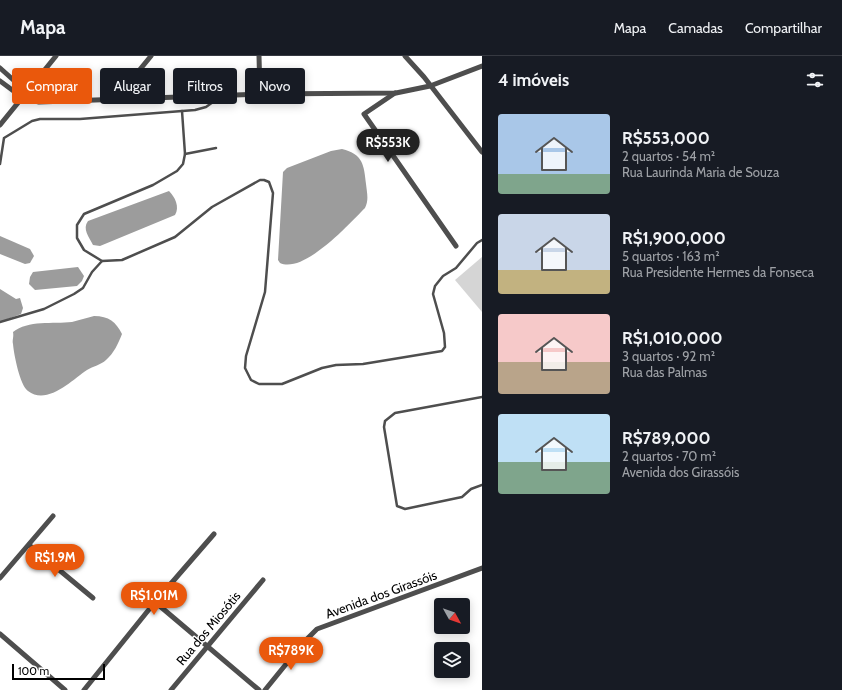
<!DOCTYPE html>
<html lang="pt">
<head>
<meta charset="utf-8">
<style>
	:root { --surface:#171b24; --page:#20242c; --text:#f1f3f6; --muted:#9ea1a6; --line:#363941; --accent:#ea580c }
	body { margin:0; font-family:Cabin,sans-serif; background:var(--page); color:var(--text); height:100vh; display:flex; flex-direction:column; font-size:15px; white-space:nowrap }
	* { box-sizing:border-box; margin:0 }
	p { font-size:13px; color:var(--muted) }
	.icon { flex:none; width:22px; height:22px; fill:none; stroke:currentColor; stroke-width:2; stroke-linecap:round; stroke-linejoin:round }
	.map { position:relative; flex:1; overflow:hidden }
	.sheet { display:flex; flex-direction:column; background:var(--surface); width:360px }
	.sheet>* { flex:none }
	.hud { position:absolute; left:12px; top:12px; width:380px; height:36px; display:flex; gap:8px }
	.needle { width:26px; rotate:130deg }
	.buttons { position:absolute; left:434px; top:542px; display:grid; gap:8px }
	.buttons a { display:grid; place-items:center; width:36px; height:36px; border-radius:4px; background:var(--surface); box-shadow:0 2px 10px #0003; font-size:20px }
	.scale { position:absolute; left:12px; bottom:10px; width:93px; box-sizing:border-box; padding-left:4px; border:2px solid #000; border-top:0; font-size:11px; line-height:14px; white-space:nowrap; color:#000; -webkit-text-stroke:3px #fff; paint-order:stroke }
	.price { position:absolute; translate:-50% -34px; padding:0 9px; border-radius:14px; background:var(--accent); color:#fff; font-size:13px; line-height:26px; filter:drop-shadow(0 1px 2px #0008) }
	.price::after { content:''; position:absolute; left:50%; top:24px; width:12px; height:9px; margin-left:-6px; background:inherit; clip-path:polygon(0 0,100% 0,50% 100%) }
	.price.active { background:#222; color:#fff }
	ul { padding:0; list-style:none }
	li { display:flex; align-items:center; gap:12px; height:100px; padding:0 16px }
	li span { display:grid; place-items:center; flex:none; width:112px; height:80px; border-radius:4px; color:#555 }
	li>.icon { margin-inline-start:auto }
	span .icon { width:48px; height:48px; fill:#fffc; stroke-width:1 }
	li b { font-size:17px }
	h2 { display:flex; justify-content:space-between; align-items:center; height:48px; padding:0 16px; font-size:17px }
	.pill { padding:0 14px; border-radius:4px; background:var(--surface); box-shadow:0 2px 10px #0003; font-size:14px; line-height:36px }
	.pill.active { background:var(--accent); color:#fff }
	header { display:flex; align-items:center; gap:24px; box-sizing:border-box; height:56px; padding:0 20px; background:var(--surface); border-bottom:1px solid var(--line) }
	header strong { font-size:19px }
	nav { display:flex; gap:22px; margin-inline-start:auto; font-size:14px }
	main { display:flex; flex:1; min-height:0 }
	.map>svg:first-child { display:block }
	.green { fill:#d5d5d5 }
	.water { fill:#9c9c9c }
	.lines { fill:none; stroke-linecap:round; stroke-linejoin:round }
	.service { stroke:#4e4e4e; stroke-width:2.5 }
	.minor { stroke:#4e4e4e; stroke-width:5 }
	.labels { text-anchor:middle; stroke-width:3; stroke-linejoin:round; paint-order:stroke }
	.street-label { font-size:13px; fill:#000; stroke:#fff }
</style>
</head>
<body>
<header>
<strong>Mapa</strong>
<nav><a>Mapa</a><a>Camadas</a><a>Compartilhar</a></nav>
</header>
<main>
<div class="map">
<svg width="482" height="634" viewBox="0 0 482 634">
	<rect width="100%" height="100%" fill="#fff"/>
	<path class="green" d="M482,201V256L455,224Z"/>
	<g class="water">
		<path d="M342,93C363,98 364,109 366,128C367,137 369,144 365,152C349,168 304,218 280,207L278,204L283,116L287,112L331,95Z"/>
		<path d="M169,135C175,141 180,151 175,159L100,190L93,189C89,181 82,173 88,165Z"/>
		<path d="M0,180L30,193L34,200L30,207L25,208L0,198Z"/>
		<path d="M78,211L84,220L82,225L77,230L35,234L29,228L30,221L33,216Z"/>
		<path d="M0,233L16,243L20,242L23,252L21,258L0,266Z"/>
		<path d="M94,260C109,260 116,266 122,278C118,288 114,297 106,304C101,309 93,310 87,314C72,324 47,350 28,335C20,329 14,299 13,288C12,284 14,281 13,276C28,264 53,268 72,266C79,264 87,262 94,260Z"/>
	</g>
	<g class="lines">
		<g class="service">
			<path d="M182,55L185,98L183,108L177,115L153,129L84,158L77,169V182L84,194L102,205L122,204L175,181L212,151L260,124H264L269,126L273,137L265,236L246,300L245,312L251,324L259,328H282L322,312L336,309L363,308L442,295L445,291L444,277L433,238L435,230L443,220L456,212L477,187L482,184"/>
			<path d="M185,98L216,92"/>
			<path d="M0,108L4,82L32,65L40,63H80L195,54L206,51L220,41"/>
			<path d="M0,266L44,253L74,238L83,232L92,216L102,205"/>
			<path d="M482,341L395,357L385,365L384,371L397,450L405,453L462,441L471,433L482,429"/>
		</g>
		<g class="minor">
			<path d="M259,0L260,38"/>
			<path d="M405,0L424,21L482,96"/>
			<path d="M0,12L29,38"/>
			<path d="M0,25L23,42L39,46L260,38L396,37L430,30L482,10"/>
			<path d="M395,37L364,58L456,190"/>
			<path d="M115,44L151,0"/>
			<path d="M0,69L56,0"/>
			<path d="M29,489L93,542"/>
			<path d="M0,522L53,460"/>
			<path d="M155,546L259,634"/>
			<path d="M0,578L65,634"/>
			<path d="M84,634L155,546L214,478"/>
			<path d="M171,634L263,524"/>
			<path d="M265,634L304,586L317,573L482,512"/>
		</g>
	</g>
	<g class="labels">
		<g class="street-label">
			<text transform="translate(381 538) rotate(-20)" y="5">Avenida dos Girassóis</text>
			<text transform="translate(208 572) rotate(-50)" y="5">Rua dos Miosótis</text>
		</g>
	</g>
</svg>
<div class="buttons">
<a><svg class="needle" viewBox="-14 -14 28 28"><path d="M0-13l5 13h-10z" fill="#e53935"/><path d="M0 13l5-13h-10z" fill="#9ea1a6"/></svg></a>
<a><svg class="icon" aria-label="layers" viewBox="0 0 24 24"><path d="M12 4l9 5-9 5-9-5zM3 14l9 5 9-5"/></svg></a>
</div>
<div class="scale">100 m</div>
<b class="price active" style="left:388px;top:107px">R$553K</b>
<b class="price" style="left:55px;top:522px">R$1.9M</b>
<b class="price" style="left:154px;top:560px">R$1.01M</b>
<b class="price" style="left:291px;top:615px">R$789K</b>
<div class="hud">
<a class="pill active">Comprar</a>
<a class="pill">Alugar</a>
<a class="pill">Filtros</a>
<a class="pill">Novo</a>
</div>
</div>
<section class="sheet">
<h2>4 imóveis<svg class="icon" aria-label="filters" viewBox="0 0 24 24"><path d="M4 7h16M4 17h16"/><circle cx="9" cy="7" r="2"/><circle cx="15" cy="17" r="2"/></svg></h2>
<ul>
<li><span style="background:linear-gradient(#a9c7e8 75%,#7fa58c 0)"><svg class="icon" aria-label="home" viewBox="0 0 24 24"><path d="M3 11l9-7 9 7M6 9v11h12V9"/></svg></span><div><b>R$553,000</b><p>2 quartos · 54 m²</p><p>Rua Laurinda Maria de Souza</p></div></li>
<li><span style="background:linear-gradient(#c9d6e8 70%,#c2b280 0)"><svg class="icon" aria-label="home" viewBox="0 0 24 24"><path d="M3 11l9-7 9 7M6 9v11h12V9"/></svg></span><div><b>R$1,900,000</b><p>5 quartos · 163 m²</p><p>Rua Presidente Hermes da Fonseca</p></div></li>
<li><span style="background:linear-gradient(#f6c9c9 60%,#b9a48a 0)"><svg class="icon" aria-label="home" viewBox="0 0 24 24"><path d="M3 11l9-7 9 7M6 9v11h12V9"/></svg></span><div><b>R$1,010,000</b><p>3 quartos · 92 m²</p><p>Rua das Palmas</p></div></li>
<li><span style="background:linear-gradient(#bfe0f5 60%,#7fa58c 0)"><svg class="icon" aria-label="home" viewBox="0 0 24 24"><path d="M3 11l9-7 9 7M6 9v11h12V9"/></svg></span><div><b>R$789,000</b><p>2 quartos · 70 m²</p><p>Avenida dos Girassóis</p></div></li>
</ul>
</section>
</main>
</body>
</html>
